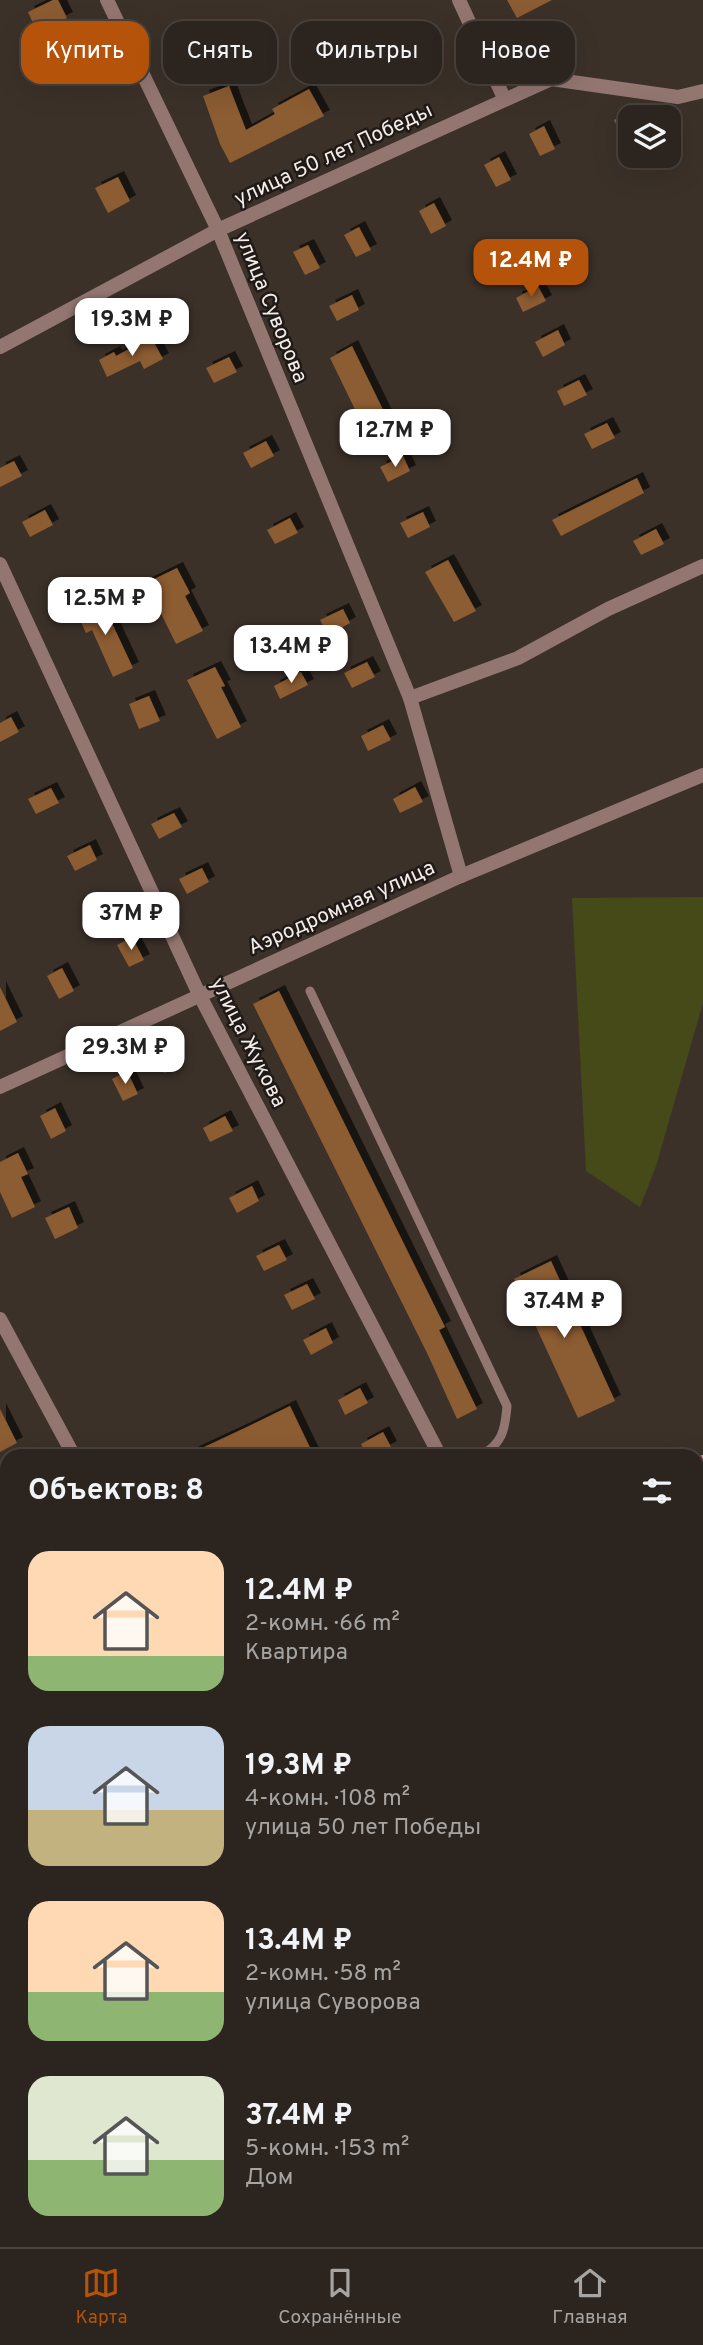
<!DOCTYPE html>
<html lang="ru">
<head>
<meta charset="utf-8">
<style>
	:root { --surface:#2c251f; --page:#38312c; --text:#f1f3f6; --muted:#a6a5a4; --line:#48423d; --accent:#b45309 }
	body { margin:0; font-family:Overpass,sans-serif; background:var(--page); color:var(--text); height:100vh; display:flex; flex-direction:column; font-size:26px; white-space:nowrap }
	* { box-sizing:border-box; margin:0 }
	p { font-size:23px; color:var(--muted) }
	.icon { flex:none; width:38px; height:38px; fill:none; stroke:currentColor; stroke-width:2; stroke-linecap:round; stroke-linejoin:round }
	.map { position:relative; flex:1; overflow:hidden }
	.drawer { position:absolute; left:0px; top:1449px; width:704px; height:798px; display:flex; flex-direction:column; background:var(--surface); border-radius:21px 21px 0 0; box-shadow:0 7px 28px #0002,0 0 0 2px var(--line) }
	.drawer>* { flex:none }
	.top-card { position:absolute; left:21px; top:21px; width:662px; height:63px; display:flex; gap:14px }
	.controls { position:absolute; left:618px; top:105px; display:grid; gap:14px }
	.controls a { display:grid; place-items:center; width:63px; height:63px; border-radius:14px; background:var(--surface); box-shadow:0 7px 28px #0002,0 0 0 2px var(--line); font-size:35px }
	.price { position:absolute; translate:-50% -60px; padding:0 16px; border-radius:14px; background:#fff; color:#222; font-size:23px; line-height:46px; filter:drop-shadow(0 2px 4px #0008) }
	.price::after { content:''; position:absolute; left:50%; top:42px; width:21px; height:16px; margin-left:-10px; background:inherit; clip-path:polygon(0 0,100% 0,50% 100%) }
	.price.current { background:var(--accent); color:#fff }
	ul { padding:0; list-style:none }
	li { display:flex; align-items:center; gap:21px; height:175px; padding:0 28px }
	li span { display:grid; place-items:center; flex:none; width:196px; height:140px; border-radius:21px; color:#555 }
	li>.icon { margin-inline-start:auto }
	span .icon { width:84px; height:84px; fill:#fffc; stroke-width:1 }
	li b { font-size:30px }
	h2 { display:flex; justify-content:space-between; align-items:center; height:84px; padding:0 28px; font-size:30px }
	.chip { padding:0 24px; border-radius:21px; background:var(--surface); box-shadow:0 7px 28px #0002,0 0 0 2px var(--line); font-size:24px; line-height:63px }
	.chip.current { background:var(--accent); color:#fff }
	.dock { display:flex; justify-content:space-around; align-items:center; height:98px; border-top:2px solid var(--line); background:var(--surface); font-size:19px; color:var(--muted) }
	.dock a { display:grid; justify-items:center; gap:4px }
	.dock .current { color:var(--accent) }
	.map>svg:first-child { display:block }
	.green { fill:#454a18 }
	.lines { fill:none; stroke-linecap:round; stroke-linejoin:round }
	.stream { stroke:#308c96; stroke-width:5 }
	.building { fill:#8c5b31; filter:url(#shadow) }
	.service { stroke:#947671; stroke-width:9 }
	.minor { stroke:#947671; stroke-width:14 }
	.secondary { stroke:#ca9b94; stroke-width:14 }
	.labels { text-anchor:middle; stroke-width:5; stroke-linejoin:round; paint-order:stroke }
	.street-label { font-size:21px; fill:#f3ece7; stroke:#1f1a17 }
</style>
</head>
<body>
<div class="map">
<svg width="703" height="2247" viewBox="0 0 703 2247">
	<defs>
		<filter id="shadow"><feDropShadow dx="6" dy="-6" stdDeviation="0" flood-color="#0009"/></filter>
	</defs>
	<rect width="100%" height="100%" fill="#3b3129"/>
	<path class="green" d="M703,897V1003L656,1166L640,1207L586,1171L572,898Z"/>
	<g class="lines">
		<path class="stream" d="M0,1739L7,1736"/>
	</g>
	<g class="building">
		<path d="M53,0H58L67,18L37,32L28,12Z"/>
		<path d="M507,0H552L517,18Z"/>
		<path d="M206,33L217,57L189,69L179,45Z"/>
		<path d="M229,86L246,130L275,114L272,109L309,89L324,116L230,163L220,144L203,96Z"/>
		<path d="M630,112V153L614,120Z"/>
		<path d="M544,126L555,149L540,156L529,134Z"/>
		<path d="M499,157L511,180L496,187L484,165Z"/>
		<path d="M118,177L130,201L108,213L95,188Z"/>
		<path d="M434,203L446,226L431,234L419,211Z"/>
		<path d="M359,227L371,250L356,257L344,235Z"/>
		<path d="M308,245L320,268L305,275L293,252Z"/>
		<path d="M538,286L546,301L523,312L516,298Z"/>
		<path d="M352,295L359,310L337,321L329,306Z"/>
		<path d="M558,330L565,345L543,357L535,342Z"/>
		<path d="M151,337L163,359L144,369L140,361L107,377L99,360L114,352L116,356Z"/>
		<path d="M352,346L387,418L365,430L330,358Z"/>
		<path d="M229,357L237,372L214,383L206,368Z"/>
		<path d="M579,380L587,395L564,406L557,391Z"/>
		<path d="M607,423L615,438L592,449L584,434Z"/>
		<path d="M266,441L274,456L251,468L243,453Z"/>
		<path d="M403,456L410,471L388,482L380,467Z"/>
		<path d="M14,461L22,476L0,487V468Z"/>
		<path d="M637,478L644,493L561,536L552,520Z"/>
		<path d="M45,510L53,525L30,537L22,522Z"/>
		<path d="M423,512L430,527L408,538L400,523Z"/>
		<path d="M290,518L298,533L275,544L267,530Z"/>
		<path d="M656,529L664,544L641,555L633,541Z"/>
		<path d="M448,560L476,611L454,622L425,572Z"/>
		<path d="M177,568L190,593L185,596L203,631L176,644L146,583Z"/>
		<path d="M101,600L133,668L113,677L92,630L86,633L76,612Z"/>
		<path d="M343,609L350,623L328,635L320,620Z"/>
		<path d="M367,662L375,677L352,688L344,673Z"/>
		<path d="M215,667L225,686L221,687L241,727L217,739L187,680Z"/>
		<path d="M301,672L308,685L280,699L274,686Z"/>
		<path d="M149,696L160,721L139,729L129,704Z"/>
		<path d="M11,717L19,732L0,742V723Z"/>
		<path d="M383,725L391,740L368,751L361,736Z"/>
		<path d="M415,787L423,802L400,813L393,799Z"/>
		<path d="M51,788L59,803L36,814L28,799Z"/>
		<path d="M174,813L182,827L159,839L151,824Z"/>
		<path d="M90,845L97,860L75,871L67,856Z"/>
		<path d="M202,868L209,882L187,894L179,879Z"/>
		<path d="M109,909L117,924L95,936L87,921Z"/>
		<path d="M132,937L144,960L129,967L117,945Z"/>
		<path d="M62,968L74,991L59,999L47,976Z"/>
		<path d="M0,987L17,1022L0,1031Z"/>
		<path d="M279,991L445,1327L439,1330L477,1409L457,1419L428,1355L253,1004Z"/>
		<path d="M168,1043L179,1066L164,1073L152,1050Z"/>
		<path d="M127,1071L138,1094L123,1101L112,1079Z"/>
		<path d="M55,1108L66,1131L51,1139L40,1116Z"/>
		<path d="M225,1116L233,1131L210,1142L203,1128Z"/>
		<path d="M18,1153L28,1174L21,1177L35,1207L12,1218L0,1192V1162Z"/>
		<path d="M252,1186L259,1201L237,1213L229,1198Z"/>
		<path d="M69,1207L78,1228L55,1239L45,1218Z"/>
		<path d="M279,1245L287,1260L264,1271L256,1256Z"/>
		<path d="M551,1261L615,1401L578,1418L514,1279Z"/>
		<path d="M307,1284L315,1299L292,1310L284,1295Z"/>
		<path d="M326,1328L333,1343L311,1355L303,1340Z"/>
		<path d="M360,1388L368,1403L345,1415L338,1400Z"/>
		<path d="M290,1406L314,1456H185L247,1427Z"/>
		<path d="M0,1409L17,1443L0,1452Z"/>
		<path d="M383,1432L391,1447L374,1456H367L361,1444Z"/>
	</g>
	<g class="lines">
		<path class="service" d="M310,991L507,1406C505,1431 502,1444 480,1456"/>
		<g class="minor">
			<path d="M107,0L218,230L410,698L461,876"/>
			<path d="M459,0L504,98"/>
			<path d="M0,347L218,230L551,79L678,97L703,91"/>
			<path d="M0,564L199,994L440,1456"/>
			<path d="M410,698L518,658L608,609L703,566"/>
			<path d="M0,1087L461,876L703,775"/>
			<path d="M0,1319L74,1456"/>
			<path d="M0,1686L7,1683"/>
			<path d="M696,2010L703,2007"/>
			<path d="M419,2240L423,2247"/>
			<path d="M129,2247L144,2240"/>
		</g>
		<g class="secondary">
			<path d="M696,1471L703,1462"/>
			<path d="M696,1553L703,1550"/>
			<path d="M0,1866L7,1863"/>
		</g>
	</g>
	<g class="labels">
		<g class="street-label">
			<text transform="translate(333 154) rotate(-25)" y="7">улица 50 лет Победы</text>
			<text transform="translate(272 307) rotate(68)" y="7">улица Суворова</text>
			<text transform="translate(341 907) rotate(-24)" y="7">Аэродромная улица</text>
			<text transform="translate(249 1042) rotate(63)" y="7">улица Жукова</text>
		</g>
	</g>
</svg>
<div class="controls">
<a><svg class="icon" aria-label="layers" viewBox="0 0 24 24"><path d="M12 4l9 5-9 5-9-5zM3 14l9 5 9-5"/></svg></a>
</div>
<b class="price current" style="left:531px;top:299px">12.4M ₽</b>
<b class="price" style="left:132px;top:358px">19.3M ₽</b>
<b class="price" style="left:395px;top:469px">12.7M ₽</b>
<b class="price" style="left:105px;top:637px">12.5M ₽</b>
<b class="price" style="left:291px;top:685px">13.4M ₽</b>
<b class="price" style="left:131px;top:952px">37M ₽</b>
<b class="price" style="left:125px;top:1086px">29.3M ₽</b>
<b class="price" style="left:564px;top:1340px">37.4M ₽</b>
<div class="top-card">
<a class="chip current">Купить</a>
<a class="chip">Снять</a>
<a class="chip">Фильтры</a>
<a class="chip">Новое</a>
</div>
<section class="drawer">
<h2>Объектов: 8<svg class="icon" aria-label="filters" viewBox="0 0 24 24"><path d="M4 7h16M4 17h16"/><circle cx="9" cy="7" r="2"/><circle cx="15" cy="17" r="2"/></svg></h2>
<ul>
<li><span style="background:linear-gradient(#ffd9b3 75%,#8fb573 0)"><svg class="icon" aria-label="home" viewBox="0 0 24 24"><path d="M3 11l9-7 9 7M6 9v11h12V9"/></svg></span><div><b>12.4M ₽</b><p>2-комн. · 66 m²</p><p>Квартира</p></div></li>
<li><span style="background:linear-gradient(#c9d6e8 60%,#c2b280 0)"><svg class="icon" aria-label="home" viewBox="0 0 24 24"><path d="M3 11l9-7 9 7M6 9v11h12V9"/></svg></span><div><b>19.3M ₽</b><p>4-комн. · 108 m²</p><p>улица 50 лет Победы</p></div></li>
<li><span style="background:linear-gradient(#ffd9b3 65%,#8fb573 0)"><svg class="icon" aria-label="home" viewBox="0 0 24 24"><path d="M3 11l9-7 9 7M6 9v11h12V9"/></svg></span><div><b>13.4M ₽</b><p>2-комн. · 58 m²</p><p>улица Суворова</p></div></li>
<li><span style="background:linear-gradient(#dfe7d0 60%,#8fb573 0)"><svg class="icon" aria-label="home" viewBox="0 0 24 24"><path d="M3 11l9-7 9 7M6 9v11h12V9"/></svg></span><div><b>37.4M ₽</b><p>5-комн. · 153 m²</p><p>Дом</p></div></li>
</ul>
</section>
</div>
<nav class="dock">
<a class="current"><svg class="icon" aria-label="map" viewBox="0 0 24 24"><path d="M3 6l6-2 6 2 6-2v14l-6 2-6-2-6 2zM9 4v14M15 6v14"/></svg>Карта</a>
<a><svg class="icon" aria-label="saved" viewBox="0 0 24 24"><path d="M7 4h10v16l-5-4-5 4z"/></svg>Сохранённые</a>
<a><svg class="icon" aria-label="home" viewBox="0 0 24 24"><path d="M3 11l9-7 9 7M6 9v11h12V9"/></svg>Главная</a>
</nav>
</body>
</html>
